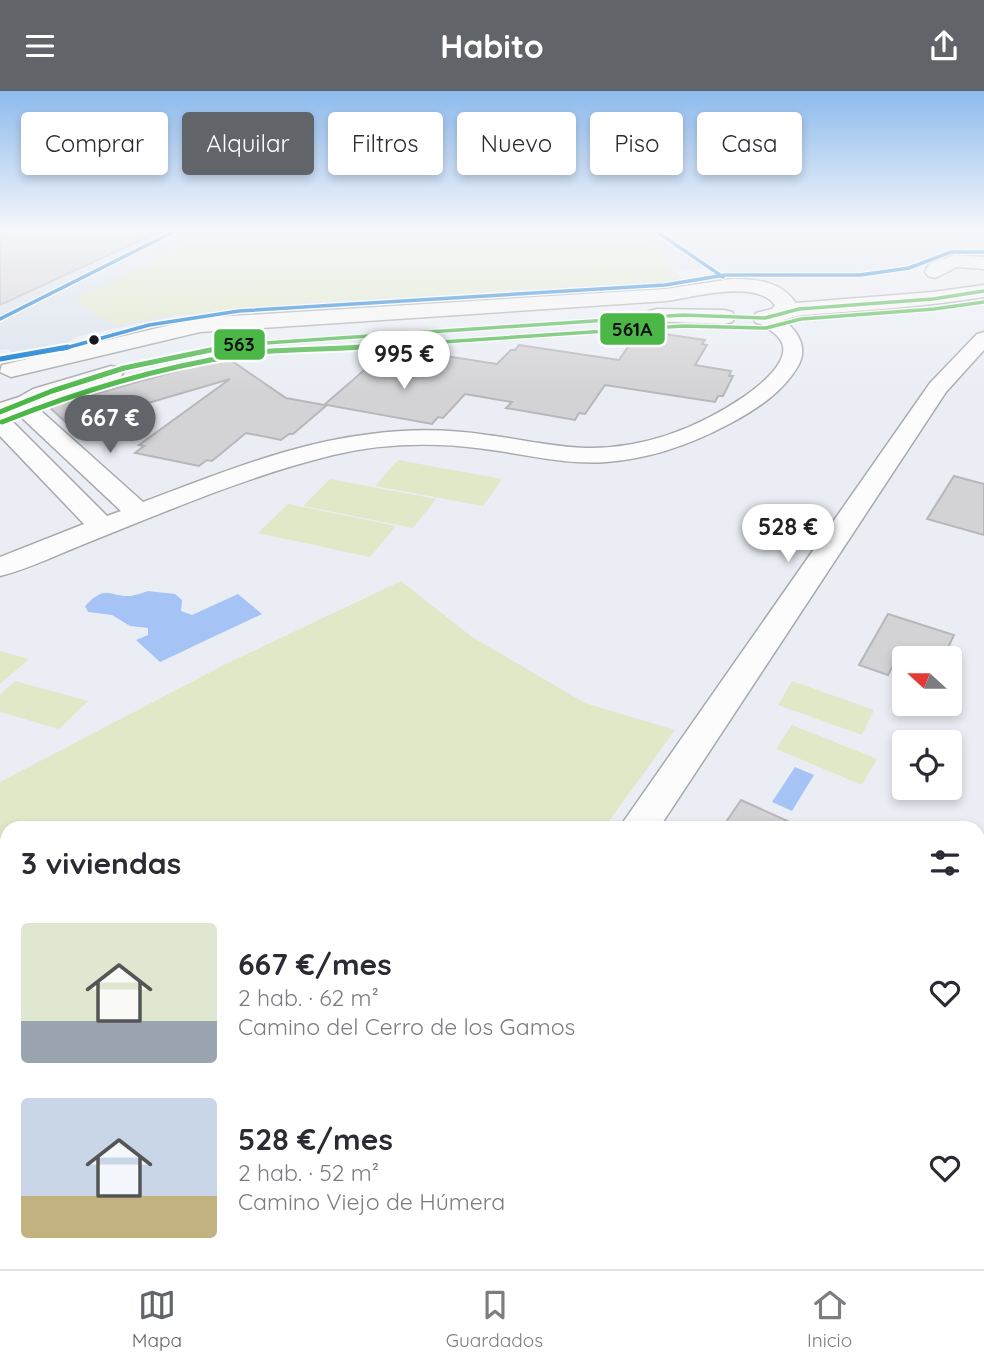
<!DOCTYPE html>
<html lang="es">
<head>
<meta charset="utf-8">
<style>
	:root { --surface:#fff; --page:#f7f7f7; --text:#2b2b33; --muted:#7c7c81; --line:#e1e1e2; --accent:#616468 }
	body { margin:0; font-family:Quicksand,sans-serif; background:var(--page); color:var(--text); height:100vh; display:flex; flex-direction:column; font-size:26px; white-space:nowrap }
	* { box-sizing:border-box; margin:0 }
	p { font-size:23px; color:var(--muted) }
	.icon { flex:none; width:38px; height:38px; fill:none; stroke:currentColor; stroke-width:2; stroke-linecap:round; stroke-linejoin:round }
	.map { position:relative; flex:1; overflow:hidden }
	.drawer { position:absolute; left:0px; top:730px; width:985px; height:450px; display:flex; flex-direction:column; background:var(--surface); border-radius:21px 21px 0 0; box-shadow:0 4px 10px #0003 }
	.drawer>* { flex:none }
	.banner { position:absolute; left:21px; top:21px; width:943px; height:63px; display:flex; gap:14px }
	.needle { width:46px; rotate:291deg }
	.tools { position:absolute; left:892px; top:555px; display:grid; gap:14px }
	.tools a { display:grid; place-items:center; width:70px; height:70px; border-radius:7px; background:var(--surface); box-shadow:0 4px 10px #0003; font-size:35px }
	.price { position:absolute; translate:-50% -60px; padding:0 16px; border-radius:24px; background:#fff; color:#222; font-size:23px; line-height:46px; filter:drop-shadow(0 2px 4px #0008) }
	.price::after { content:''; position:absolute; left:50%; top:42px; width:21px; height:16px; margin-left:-10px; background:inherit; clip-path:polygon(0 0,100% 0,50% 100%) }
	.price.active { background:var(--accent); color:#fff }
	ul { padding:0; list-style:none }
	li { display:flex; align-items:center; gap:21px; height:175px; padding:0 21px }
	li span { display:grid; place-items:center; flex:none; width:196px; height:140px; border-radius:7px; color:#555 }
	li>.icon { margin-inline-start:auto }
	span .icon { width:84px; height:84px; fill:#fffc; stroke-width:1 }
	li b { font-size:30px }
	h2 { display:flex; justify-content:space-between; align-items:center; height:84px; padding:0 21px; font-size:30px }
	.chip { padding:0 24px; border-radius:7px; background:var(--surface); box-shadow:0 4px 10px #0003; font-size:24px; line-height:63px }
	.chip.active { background:var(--accent); color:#fff }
	header { display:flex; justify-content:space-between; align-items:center; height:91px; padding:0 21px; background:var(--accent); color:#fff; font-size:32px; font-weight:800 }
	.tab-bar { display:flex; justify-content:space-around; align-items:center; height:98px; border-top:2px solid var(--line); background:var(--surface); font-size:19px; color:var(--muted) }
	.tab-bar a { display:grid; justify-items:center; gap:4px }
	.tab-bar .active { color:var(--accent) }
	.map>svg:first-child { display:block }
	.built { fill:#dae2ec }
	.green { fill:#dfe8c7 }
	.water { fill:#a5c3f5 }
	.building { fill:#d3d2d5; stroke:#b7b6b9; stroke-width:2 }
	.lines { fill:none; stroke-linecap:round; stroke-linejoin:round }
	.street-casing { stroke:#a6a9ad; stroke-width:3 }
	.secondary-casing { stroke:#a6a9ad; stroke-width:3 }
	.street { fill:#fcfcfd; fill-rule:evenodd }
	.secondary { fill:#f9f8f7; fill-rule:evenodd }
	.bus-1-far1-casing { stroke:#fff; stroke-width:6 }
	.bus-1-casing { stroke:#fff; stroke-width:9 }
	.bus-2-far1-casing { stroke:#fff; stroke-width:6 }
	.bus-2-casing { stroke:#fff; stroke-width:9 }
	.bus-3-far1-casing { stroke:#fff; stroke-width:6 }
	.bus-3-casing { stroke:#fff; stroke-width:9 }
	.bus-1-far1 { stroke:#4ab747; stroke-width:3.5 }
	.bus-1 { stroke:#4ab747; stroke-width:5 }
	.bus-2-far1 { stroke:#4ab747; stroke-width:3.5 }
	.bus-2 { stroke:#4ab747; stroke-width:5 }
	.bus-3-far1 { stroke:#0072ce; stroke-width:3.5 }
	.bus-3 { stroke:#0072ce; stroke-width:5 }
	.bus-dot { fill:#17191c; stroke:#fff; stroke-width:2.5 }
	.line-badge { stroke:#fff; stroke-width:2.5 }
	.pale-badge-label { font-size:19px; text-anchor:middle; font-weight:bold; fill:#111 }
</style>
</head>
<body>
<header><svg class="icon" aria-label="menu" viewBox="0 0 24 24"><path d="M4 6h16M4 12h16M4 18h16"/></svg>Habito<svg class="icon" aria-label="share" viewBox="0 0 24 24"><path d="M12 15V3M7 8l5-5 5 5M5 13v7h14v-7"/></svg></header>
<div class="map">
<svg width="984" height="1178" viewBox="0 0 984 1178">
	<rect width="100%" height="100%" fill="#eaeef4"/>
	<path class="built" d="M0,138H984V163L935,165L917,170L901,181L769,189L722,182L711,175L677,180L684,190L677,192L471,202L175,225L78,245L61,256L28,265L16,266L8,258L0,259Z"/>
	<g class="green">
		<path d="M228,138H628L679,178L667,180L675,189L272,214L164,225L116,235L74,209L210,142Z"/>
		<path d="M398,369L502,388L483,415L375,395Z"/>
		<path d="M330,388L436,408L413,437L303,415Z"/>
		<path d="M288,413L396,435L370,466L258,442Z"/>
		<path d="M401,490L472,546L585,612L675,639L604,737H7V1172L287,1173L283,1178H0V691L224,574Z"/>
		<path d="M0,560L29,568L0,593Z"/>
		<path d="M15,590L88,610L59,638L0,621V604Z"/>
		<path d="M792,590L874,619L862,644L778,614Z"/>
		<path d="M792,634L877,668L862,694L776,658Z"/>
	</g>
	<g class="water">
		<path d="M148,500L175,503L182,509L181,520L192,524L238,503L262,523L160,571L136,549L148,544V537L130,535L112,524L88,521L85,515C107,492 108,506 131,505C136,504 142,502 148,500Z"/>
		<path d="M795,676L814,684L792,720L772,711Z"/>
	</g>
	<g class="building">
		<path d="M0,138H165L0,214Z"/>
		<path d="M644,240L705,249L702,253L707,254L695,274L731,280L729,285H733L723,305H718L715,311L605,294L585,323L579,322L575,329L506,317L512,311L465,303L443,327L438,326L432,333L327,314L293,343H289L281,349L246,342L212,370L207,369L199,375L135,362L144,355L139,354L230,288L70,335L49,316L226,266L286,307L324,314L384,262H388L394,257L497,273L511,259H515L519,254L619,269L636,244L641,245Z"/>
		<path d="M954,385L984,393V444L927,428Z"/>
		<path d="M888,523L954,544L943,567H905V576L894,572L888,584L859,574Z"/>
		<path d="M741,709L803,737H722Z"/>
	</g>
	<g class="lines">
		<g class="street-casing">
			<g id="street">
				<path d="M765,221C788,227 812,250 798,275C783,301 757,318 731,332C692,353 650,368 606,371C565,374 525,363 485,358C435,351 382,352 333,364C251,384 172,418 94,449C63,461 32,477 0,485V466L84,433L0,345V324L8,326L107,425L121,420L21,326L17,312L20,307H36L40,319L143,411C216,384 292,352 371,343C409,338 448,338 487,344C520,348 553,356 586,357C643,358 698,337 745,305C759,295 796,267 779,247C773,239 762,236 755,227Z"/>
				<path d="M984,241V259L946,301L659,737H619L930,292L977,243Z"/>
				<path d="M978,1050L984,1053V1105L978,1103Z"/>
				<path d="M310,1172H368L365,1178H308Z"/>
			</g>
		</g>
		<g class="secondary-casing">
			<g id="secondary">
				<path d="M955,164L984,166V178L957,176L935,187L928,185L925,181L929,173Z"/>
				<path d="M731,188C758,188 780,190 796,212L933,201L984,194V206C924,216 864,219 804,224C788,226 772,236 756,232L753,227L756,222L772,218L775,214C756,188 694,206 666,210L200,241L11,286L0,281L2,274L200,227L666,198Z"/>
				<path d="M657,218L724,219L732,221L735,226L732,231L724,233L649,230L646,225L649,220Z"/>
				<path d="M111,275L120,277L123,282L120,287L51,308L37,318L0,329V312L19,306L33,298Z"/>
			</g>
		</g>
		<use href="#street" class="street"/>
		<use href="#secondary" class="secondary"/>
		<g class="bus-1-far1-casing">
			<path id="bus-1-far1" d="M217,258L234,254L683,224L765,227L799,218L933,208L984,200"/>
		</g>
		<g class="bus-1-casing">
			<path id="bus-1" d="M0,321L52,300L124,277L225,256"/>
		</g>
		<g class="bus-2-far1-casing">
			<path id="bus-2-far1" d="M334,258L683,235L766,237L801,228L934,218L984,211"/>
		</g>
		<g class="bus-2-casing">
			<path id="bus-2" d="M2,331C77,301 153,278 233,265C274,257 319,259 361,256"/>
		</g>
		<g class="bus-3-far1-casing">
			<g id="bus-3-far1">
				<path d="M653,138L723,186"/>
				<path d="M0,228L179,138"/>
				<path d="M62,258L149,234L239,220L665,194L725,184H860L909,177L951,161H984"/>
			</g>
		</g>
		<g class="bus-3-casing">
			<path id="bus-3" d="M0,268L68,256"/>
		</g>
		<use href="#bus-1-far1" class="bus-1-far1"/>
		<use href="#bus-1" class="bus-1"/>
		<use href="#bus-2-far1" class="bus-2-far1"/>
		<use href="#bus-2" class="bus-2"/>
		<use href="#bus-3-far1" class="bus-3-far1"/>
		<use href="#bus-3" class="bus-3"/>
	</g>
	<linearGradient id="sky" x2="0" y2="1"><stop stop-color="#8dbaed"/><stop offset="0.46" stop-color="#f6f7fa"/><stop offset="1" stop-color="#f6f7fa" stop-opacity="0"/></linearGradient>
	<rect width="984" height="303" fill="url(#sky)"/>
	<circle class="bus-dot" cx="94" cy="249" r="6"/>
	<g class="line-badge">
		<rect x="599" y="221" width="67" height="34" rx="7" fill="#4ab747"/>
		<rect x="213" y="237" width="53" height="33" rx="7" fill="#4ab747"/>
	</g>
	<g class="pale-badge-label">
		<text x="632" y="245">561A</text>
		<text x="239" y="260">563</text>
	</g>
</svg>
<div class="tools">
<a><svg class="needle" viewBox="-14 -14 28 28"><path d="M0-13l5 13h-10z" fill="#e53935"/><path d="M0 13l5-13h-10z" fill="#7c7c81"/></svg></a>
<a><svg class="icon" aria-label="locate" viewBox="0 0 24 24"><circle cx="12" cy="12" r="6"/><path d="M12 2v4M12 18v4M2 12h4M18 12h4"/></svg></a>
</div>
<b class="price" style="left:404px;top:300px">995 €</b>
<b class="price active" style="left:110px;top:364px">667 €</b>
<b class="price" style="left:788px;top:473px">528 €</b>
<div class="banner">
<a class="chip">Comprar</a>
<a class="chip active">Alquilar</a>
<a class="chip">Filtros</a>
<a class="chip">Nuevo</a>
<a class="chip">Piso</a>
<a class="chip">Casa</a>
</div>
<section class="drawer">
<h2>3 viviendas<svg class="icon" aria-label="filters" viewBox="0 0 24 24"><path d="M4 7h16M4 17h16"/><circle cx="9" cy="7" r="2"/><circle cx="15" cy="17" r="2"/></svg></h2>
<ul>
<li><span style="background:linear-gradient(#dfe7d0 70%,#9aa5b1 0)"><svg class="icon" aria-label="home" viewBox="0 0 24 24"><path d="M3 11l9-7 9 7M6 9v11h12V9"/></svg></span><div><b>667 €/mes</b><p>2 hab. · 62 m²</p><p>Camino del Cerro de los Gamos</p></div><svg class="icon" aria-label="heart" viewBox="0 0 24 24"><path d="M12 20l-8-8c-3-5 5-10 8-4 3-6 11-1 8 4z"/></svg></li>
<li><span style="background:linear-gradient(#c9d6e8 70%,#c2b280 0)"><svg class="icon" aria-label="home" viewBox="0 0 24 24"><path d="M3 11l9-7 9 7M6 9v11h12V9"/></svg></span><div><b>528 €/mes</b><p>2 hab. · 52 m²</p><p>Camino Viejo de Húmera</p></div><svg class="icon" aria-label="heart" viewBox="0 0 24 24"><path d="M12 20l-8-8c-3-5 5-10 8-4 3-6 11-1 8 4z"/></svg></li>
</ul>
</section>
</div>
<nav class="tab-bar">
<a class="active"><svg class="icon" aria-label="map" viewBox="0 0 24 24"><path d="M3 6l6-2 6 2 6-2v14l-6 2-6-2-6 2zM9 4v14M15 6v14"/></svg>Mapa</a>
<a><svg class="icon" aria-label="saved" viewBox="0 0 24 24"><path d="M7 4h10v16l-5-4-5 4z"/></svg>Guardados</a>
<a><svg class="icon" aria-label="home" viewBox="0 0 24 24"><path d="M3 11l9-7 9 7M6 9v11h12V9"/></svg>Inicio</a>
</nav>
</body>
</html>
